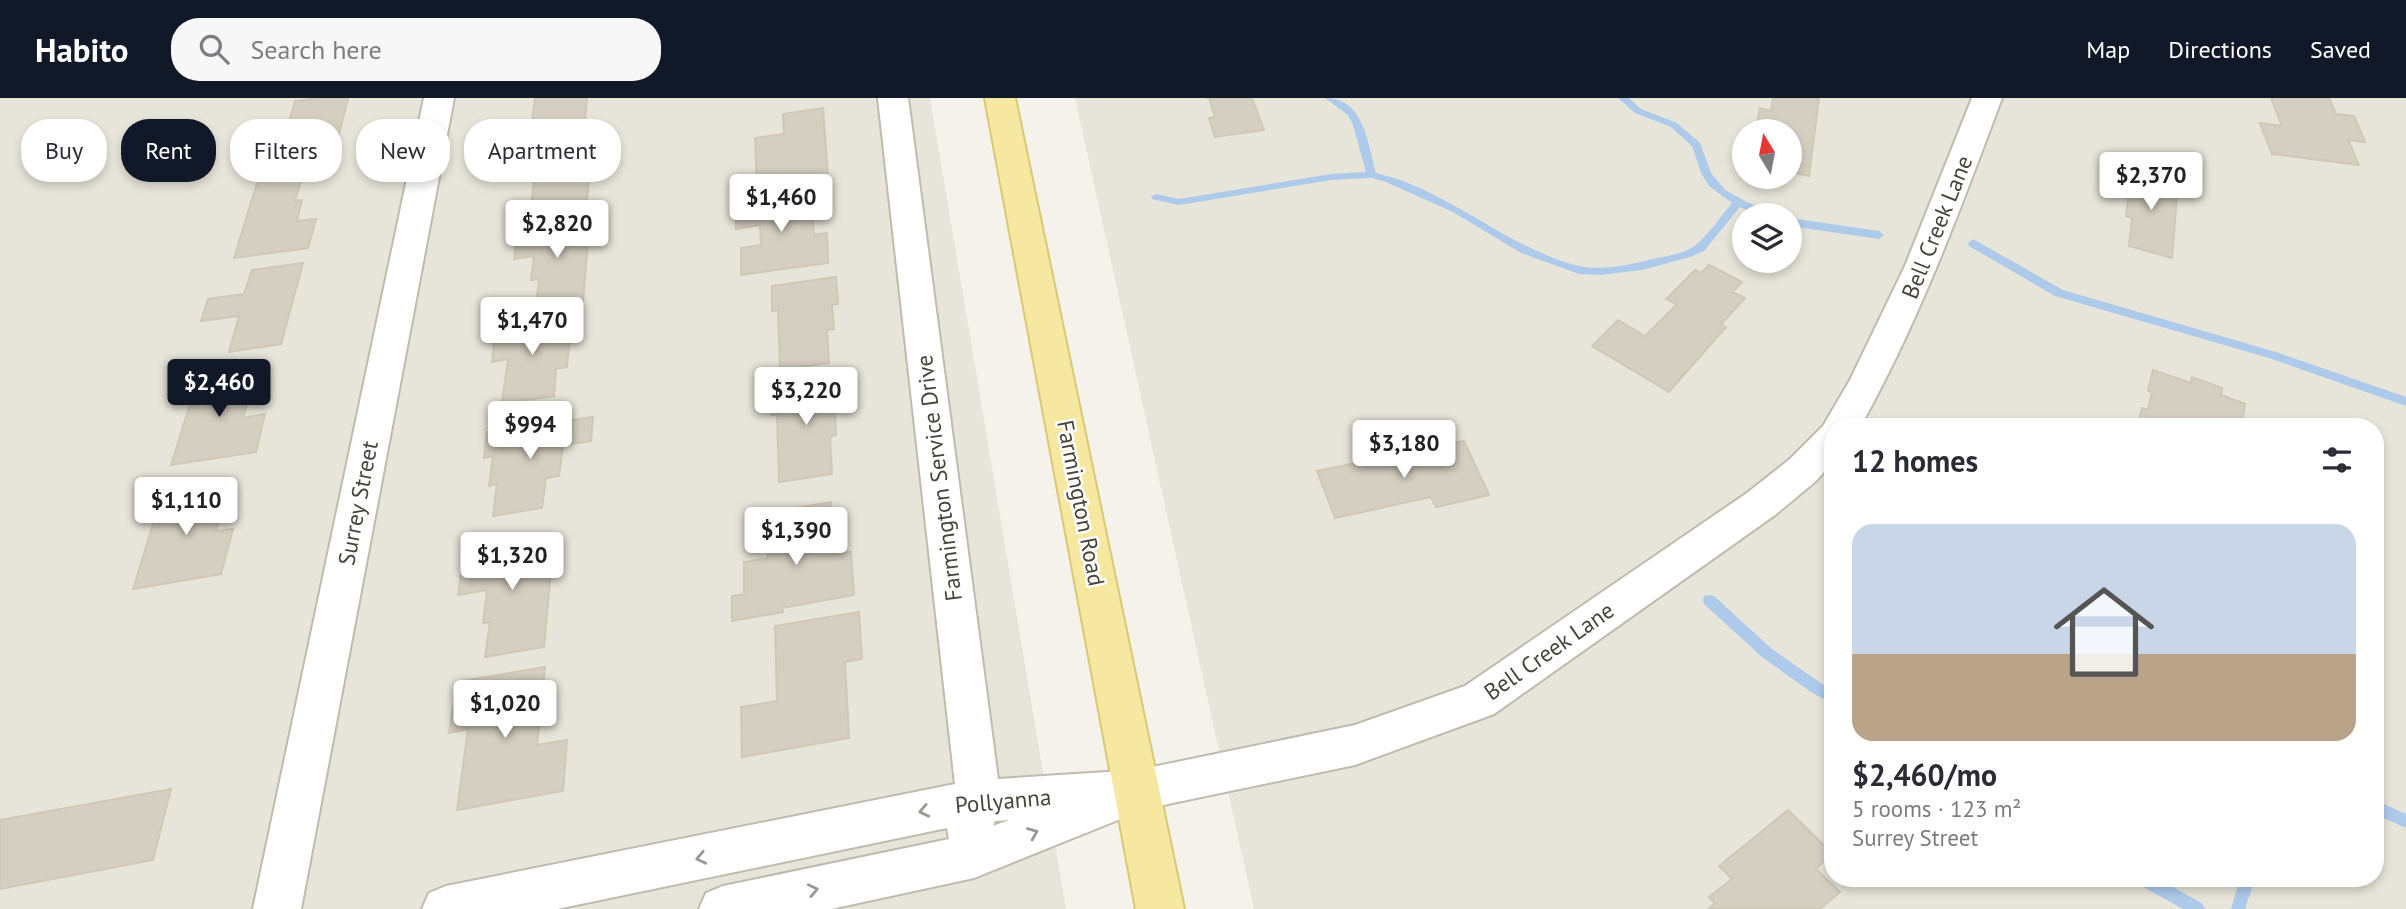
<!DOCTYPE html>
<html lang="en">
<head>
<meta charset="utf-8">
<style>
	:root { --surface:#fff; --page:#f7f7f7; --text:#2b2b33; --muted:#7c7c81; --line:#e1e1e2; --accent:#111827 }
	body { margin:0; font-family:"PT Sans",sans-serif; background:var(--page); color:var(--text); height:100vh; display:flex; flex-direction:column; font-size:26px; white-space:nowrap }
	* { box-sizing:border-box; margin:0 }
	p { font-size:23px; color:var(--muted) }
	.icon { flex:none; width:38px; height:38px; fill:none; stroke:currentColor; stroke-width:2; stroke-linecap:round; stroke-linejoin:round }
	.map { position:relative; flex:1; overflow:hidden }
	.sheet { position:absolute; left:1824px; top:320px; width:560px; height:469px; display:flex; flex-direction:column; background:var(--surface); border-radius:28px; box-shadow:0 4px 10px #0003 }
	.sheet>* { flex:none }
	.guide { position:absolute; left:21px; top:21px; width:665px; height:63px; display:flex; gap:14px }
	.needle { width:46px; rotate:350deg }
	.tools { position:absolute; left:1732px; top:21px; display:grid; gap:14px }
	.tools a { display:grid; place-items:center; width:70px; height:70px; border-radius:50%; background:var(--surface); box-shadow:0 4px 10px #0003; font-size:35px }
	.price { position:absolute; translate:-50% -60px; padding:0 16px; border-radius:7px; background:#fff; color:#222; font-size:23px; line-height:46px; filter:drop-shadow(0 2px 4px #0008) }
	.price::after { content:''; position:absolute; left:50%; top:42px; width:21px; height:16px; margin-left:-10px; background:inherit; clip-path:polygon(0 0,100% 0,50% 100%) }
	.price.on { background:var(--accent); color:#fff }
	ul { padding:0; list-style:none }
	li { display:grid; align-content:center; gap:14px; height:371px; padding:0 28px }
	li+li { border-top:2px solid var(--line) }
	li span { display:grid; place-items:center; height:217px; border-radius:21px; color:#555 }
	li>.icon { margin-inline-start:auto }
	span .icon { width:126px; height:126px; fill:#fffc; stroke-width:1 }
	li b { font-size:30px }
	h2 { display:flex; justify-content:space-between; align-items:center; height:84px; padding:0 28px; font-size:30px }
	.pill { padding:0 24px; border-radius:28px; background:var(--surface); box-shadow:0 4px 10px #0003; font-size:24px; line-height:63px }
	.pill.on { background:var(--accent); color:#fff }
	header { display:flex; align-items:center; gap:42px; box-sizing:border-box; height:98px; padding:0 35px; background:var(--accent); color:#fff }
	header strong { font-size:33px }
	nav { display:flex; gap:38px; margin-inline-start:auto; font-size:24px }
	.search { width:490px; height:63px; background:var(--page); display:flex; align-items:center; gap:18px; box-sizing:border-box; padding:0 24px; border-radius:28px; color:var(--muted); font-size:26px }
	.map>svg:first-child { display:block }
	.residential { fill:#e7e5d9; fill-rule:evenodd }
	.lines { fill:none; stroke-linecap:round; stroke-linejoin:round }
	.stream { fill:#adcaeb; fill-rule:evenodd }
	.building { fill:#d5cfc1; stroke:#cfc8b5; stroke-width:2 }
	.minor-casing { stroke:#bfbbae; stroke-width:4 }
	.major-casing { stroke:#dbc872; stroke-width:4 }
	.minor { fill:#fff; fill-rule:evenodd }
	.major { fill:#f6e8a1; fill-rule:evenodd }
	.oneway { stroke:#9a9892 }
	.labels { text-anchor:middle; stroke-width:5; stroke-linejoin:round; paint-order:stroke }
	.street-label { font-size:23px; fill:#484439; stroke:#fff }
</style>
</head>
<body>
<header>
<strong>Habito</strong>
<div class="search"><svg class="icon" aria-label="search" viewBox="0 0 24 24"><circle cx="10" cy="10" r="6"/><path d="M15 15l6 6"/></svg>Search here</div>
<nav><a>Map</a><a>Directions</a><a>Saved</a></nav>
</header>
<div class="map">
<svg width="2406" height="811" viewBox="0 0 2406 811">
	<rect width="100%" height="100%" fill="#f4f2eb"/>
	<g class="residential">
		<path d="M0,0H930L1066,811H0Z"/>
		<path d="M1075,0H2406V811H1254ZM1745,33H1790V79H1745ZM1745,117H1790V163H1745ZM1832,329H2375V780H1832Z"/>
	</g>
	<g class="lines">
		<g class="stream">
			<path d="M1325,0C1364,0 1368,45 1376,75C1450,92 1506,150 1579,168C1601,173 1631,167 1652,161C1666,158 1686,156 1697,146C1710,135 1721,118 1732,105L1709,88L1701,75L1692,48L1671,29L1635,15L1618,0H1629L1641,11L1677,25L1700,45L1711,75L1725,92L1747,104L1774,115L1775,117H1760L1740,109L1704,153L1690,159L1642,172L1600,177L1579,176L1521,155L1453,114L1386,84L1372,80L1331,82L1179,107L1152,101L1151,99L1156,96L1179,101L1331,76L1366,74L1353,27L1348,17Z"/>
			<path d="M1790,120L1879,133L1884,137L1879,141L1790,128Z"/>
			<path d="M1973,141L2063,192L2276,254L2406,299V308L2269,260L2055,198L1969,148L1968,145Z"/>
			<path d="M1709,497L1714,498L1772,551L1832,593V606L1811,594L1762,559L1704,506L1703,502L1704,498Z"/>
			<path d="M2375,702L2406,716V730L2375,716Z"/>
			<path d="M2134,780H2157L2203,806L2205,811H2183L2136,785Z"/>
			<path d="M2240,780H2255L2245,811H2231Z"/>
		</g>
	</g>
	<g class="building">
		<path d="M321,0H348L331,68L274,76L295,3Z"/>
		<path d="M535,0H587L584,34L530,41Z"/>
		<path d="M1206,0H1252L1264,32L1215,39L1209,20L1215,19L1209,0Z"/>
		<path d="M1773,0H1819L1809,78L1790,74V33H1756L1760,10L1771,13Z"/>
		<path d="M2271,0H2329L2336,16L2354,18L2365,44L2348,42L2359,67L2272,56L2260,25L2282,28Z"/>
		<path d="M823,10L828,79L757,88L755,40L784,36L783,16Z"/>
		<path d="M592,40L586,117L529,124L538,48Z"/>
		<path d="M2122,71L2178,86L2172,160L2129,148L2132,120L2126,118L2129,92L2120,89Z"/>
		<path d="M302,80L295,103L302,102L297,123L316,121L308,150L234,160L257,85Z"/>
		<path d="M811,92L814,137L827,135L828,165L741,177V150L761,147L760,127L736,131L735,105Z"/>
		<path d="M590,121L583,203L536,209L539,181L531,182L534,158L514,161L518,130Z"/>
		<path d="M303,165L281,246L229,254L239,218L201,223L208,201L244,196L252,172Z"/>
		<path d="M1709,167L1742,184L1732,194L1745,200L1721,226L1726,229L1669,294L1592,248L1618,222L1645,238L1677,206L1666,201L1695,172L1701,175Z"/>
		<path d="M836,179L838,206L832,207L834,231L827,232L829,265L780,272L778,212L772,213V188Z"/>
		<path d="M572,218L567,269L556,271L554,298L502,305L508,261L492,264L496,229Z"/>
		<path d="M251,267L243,294L251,293L243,320L265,316L256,354L171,367L200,274Z"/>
		<path d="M2153,272L2191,285L2192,279L2222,290L2221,297L2245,306L2241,329H2137L2142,310L2148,312L2152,294L2148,293Z"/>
		<path d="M839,279L841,310L835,311L836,337L830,339L832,376L779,384L777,317H771V290Z"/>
		<path d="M593,319L591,343L563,347L559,378L546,380L542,410L493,418L497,386L489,388L493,358L484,360L487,334Z"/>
		<path d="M1464,343L1489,397L1436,409L1431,399L1335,420L1317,373Z"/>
		<path d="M230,383L216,433L233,431L221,476L133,491L163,394Z"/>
		<path d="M831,404L834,457L851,454L854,497L782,510L783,514L732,523V498L744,496V464L768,460L767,446L780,443L779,413Z"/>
		<path d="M554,439L544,549L485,559L490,524L483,525L487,492L458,497L464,453Z"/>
		<path d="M859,514L862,561L845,564L849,640L742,659L741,609L777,603L775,528Z"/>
		<path d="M545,569L537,647L567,642L563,693L457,712L468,631L449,635L457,584Z"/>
		<path d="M171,691L153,762L0,791V722Z"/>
		<path d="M1788,712L1832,755L1816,771L1840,794L1820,811H1708L1715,805L1709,799L1732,781L1719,768Z"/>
	</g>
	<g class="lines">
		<g class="minor-casing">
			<g id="minor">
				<path d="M424,0H454L301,811H253Z"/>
				<path d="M878,0H908L998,681L1138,672L1355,627L1465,588L1747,395L1790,361L1823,328L1850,282L1905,168L1972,0H2002C1960,112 1919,224 1860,329H1832V365L1816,383L1775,417L1494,616L1355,667L1125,715L1123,720L974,780L831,811H699L706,795L723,788L949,741L947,730L557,811H422L429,795L446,788L955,686ZM1009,722L993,728L995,723Z"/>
			</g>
		</g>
		<g class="major-casing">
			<path id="major" d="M985,0H1015L1184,811H1136Z"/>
		</g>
		<use href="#minor" class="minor"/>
		<use href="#major" class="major"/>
	</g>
	<defs><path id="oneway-chevron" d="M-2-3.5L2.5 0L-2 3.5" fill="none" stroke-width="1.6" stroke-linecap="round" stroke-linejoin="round" transform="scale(1.75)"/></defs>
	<g class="oneway">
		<use href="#oneway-chevron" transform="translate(924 713) rotate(168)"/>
		<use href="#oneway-chevron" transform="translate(1033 735) rotate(-22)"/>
		<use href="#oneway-chevron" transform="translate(701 760) rotate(168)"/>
		<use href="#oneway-chevron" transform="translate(813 792) rotate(-12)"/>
	</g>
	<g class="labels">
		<g class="street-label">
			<text transform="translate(1937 129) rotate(-68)" y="8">Bell Creek Lane</text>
			<text transform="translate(939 380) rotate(-97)" y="8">Farmington Service Drive</text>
			<text transform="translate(358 405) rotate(-79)" y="8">Surrey Street</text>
			<text transform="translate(1081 405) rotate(79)" y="8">Farmington Road</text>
			<text transform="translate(1549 553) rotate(-35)" y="8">Bell Creek Lane</text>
			<text transform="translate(1003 703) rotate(-5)" y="8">Pollyanna</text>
		</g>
	</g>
</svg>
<div class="tools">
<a><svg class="needle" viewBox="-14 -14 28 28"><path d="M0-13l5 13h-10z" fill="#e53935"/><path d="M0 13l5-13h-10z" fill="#7c7c81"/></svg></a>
<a><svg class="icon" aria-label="layers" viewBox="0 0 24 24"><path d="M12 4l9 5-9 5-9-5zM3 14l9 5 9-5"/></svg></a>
</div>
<b class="price" style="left:2151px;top:114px">$2,370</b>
<b class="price" style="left:781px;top:136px">$1,460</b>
<b class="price" style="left:557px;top:162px">$2,820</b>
<b class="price" style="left:532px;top:259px">$1,470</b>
<b class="price on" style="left:219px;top:321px">$2,460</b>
<b class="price" style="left:806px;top:329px">$3,220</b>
<b class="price" style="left:530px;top:363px">$994</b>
<b class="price" style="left:1404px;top:382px">$3,180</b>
<b class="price" style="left:186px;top:439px">$1,110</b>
<b class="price" style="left:796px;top:469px">$1,390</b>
<b class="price" style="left:512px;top:494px">$1,320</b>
<b class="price" style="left:505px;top:642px">$1,020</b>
<div class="guide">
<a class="pill">Buy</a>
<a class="pill on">Rent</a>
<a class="pill">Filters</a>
<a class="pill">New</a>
<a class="pill">Apartment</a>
</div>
<section class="sheet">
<h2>12 homes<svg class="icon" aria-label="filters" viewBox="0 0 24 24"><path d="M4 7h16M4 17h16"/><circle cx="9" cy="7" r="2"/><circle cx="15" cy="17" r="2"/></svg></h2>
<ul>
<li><span style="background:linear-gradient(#c9d6e8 60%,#b9a48a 0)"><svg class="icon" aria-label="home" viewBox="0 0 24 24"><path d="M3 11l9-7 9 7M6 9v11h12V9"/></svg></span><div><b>$2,460/mo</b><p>5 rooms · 123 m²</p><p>Surrey Street</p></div></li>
</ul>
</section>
</div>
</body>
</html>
